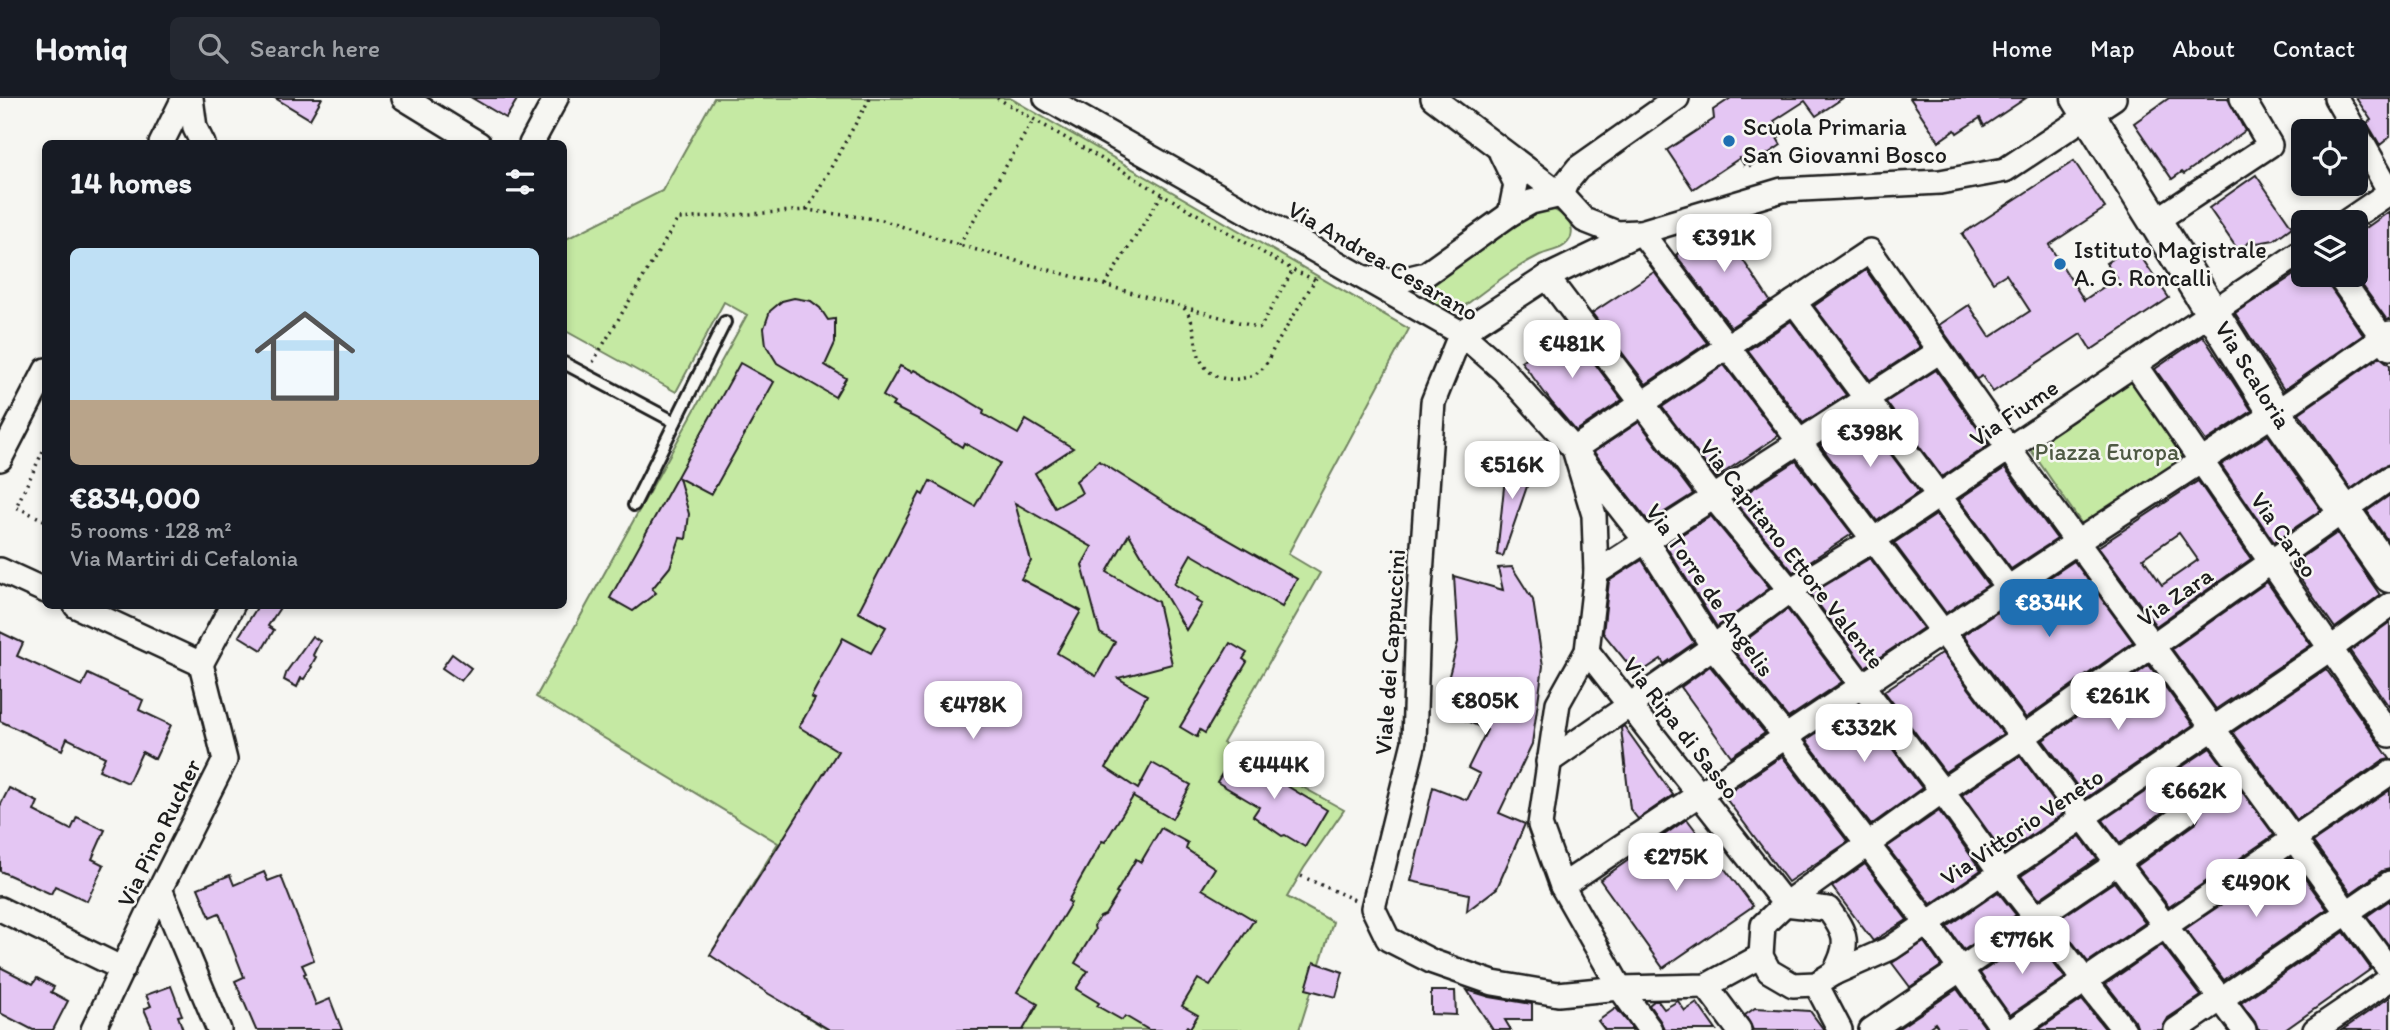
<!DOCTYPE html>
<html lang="en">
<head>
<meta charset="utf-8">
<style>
	:root { --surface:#171b24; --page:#242831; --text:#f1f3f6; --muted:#9ea1a6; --line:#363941; --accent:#1f6fb2 }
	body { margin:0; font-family:Itim,sans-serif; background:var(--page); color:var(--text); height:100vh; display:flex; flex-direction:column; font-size:26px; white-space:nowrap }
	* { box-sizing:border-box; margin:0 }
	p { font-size:23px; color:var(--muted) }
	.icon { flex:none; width:38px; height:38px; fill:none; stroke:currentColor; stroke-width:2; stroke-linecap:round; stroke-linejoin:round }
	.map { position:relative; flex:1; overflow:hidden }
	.sheet { position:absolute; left:42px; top:42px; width:525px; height:469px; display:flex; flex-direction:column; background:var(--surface); border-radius:10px; box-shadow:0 4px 10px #0003 }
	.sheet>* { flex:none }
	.fabs { position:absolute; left:2291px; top:21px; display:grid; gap:14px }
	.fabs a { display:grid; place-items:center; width:77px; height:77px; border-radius:10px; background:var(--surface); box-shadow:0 4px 10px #0003; font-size:35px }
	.price { position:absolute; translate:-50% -60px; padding:0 16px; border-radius:14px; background:#fff; color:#222; font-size:23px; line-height:46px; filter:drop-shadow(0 2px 4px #0008) }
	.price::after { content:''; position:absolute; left:50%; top:42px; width:21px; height:16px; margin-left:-10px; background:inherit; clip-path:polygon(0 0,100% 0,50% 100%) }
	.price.current { background:var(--accent); color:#fff }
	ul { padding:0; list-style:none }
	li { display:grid; align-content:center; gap:14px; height:371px; padding:0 28px }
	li+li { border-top:2px solid var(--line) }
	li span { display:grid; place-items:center; height:217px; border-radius:10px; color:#555 }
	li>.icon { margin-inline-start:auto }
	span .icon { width:126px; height:126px; fill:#fffc; stroke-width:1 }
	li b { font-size:30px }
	h2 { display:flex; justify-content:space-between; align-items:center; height:84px; padding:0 28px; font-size:30px }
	header { display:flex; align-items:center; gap:42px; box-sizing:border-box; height:98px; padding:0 35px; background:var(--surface); border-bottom:2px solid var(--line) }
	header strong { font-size:33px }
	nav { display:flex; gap:38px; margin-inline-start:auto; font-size:24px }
	.search { width:490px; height:63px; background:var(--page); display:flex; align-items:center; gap:18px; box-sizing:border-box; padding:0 24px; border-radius:10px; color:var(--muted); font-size:26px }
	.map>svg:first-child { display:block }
	.green { fill:#c5e9a3; stroke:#708260; stroke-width:2 }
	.building { fill:#e4c6f3; stroke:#1c1c1c; stroke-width:2; fill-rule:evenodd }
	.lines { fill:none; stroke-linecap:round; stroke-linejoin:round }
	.lane-casing { stroke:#1c1c1c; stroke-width:16 }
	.street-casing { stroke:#1c1c1c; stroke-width:28 }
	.secondary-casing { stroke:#1c1c1c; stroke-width:37 }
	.path { stroke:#1c1c1c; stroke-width:3.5; stroke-dasharray:2 5; stroke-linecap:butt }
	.lane { stroke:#f6f6f2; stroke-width:10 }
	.street { stroke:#f6f6f2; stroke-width:23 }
	.secondary { stroke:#f6f6f2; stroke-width:32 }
	.poi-dot { fill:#1f6fb2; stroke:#f6f6f2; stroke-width:2.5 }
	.labels { text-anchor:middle; stroke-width:5; stroke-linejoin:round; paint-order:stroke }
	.poi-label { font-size:24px; fill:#1c1c1c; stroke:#f6f6f2; text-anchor:start }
	.street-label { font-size:24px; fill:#1c1c1c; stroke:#f6f6f2 }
	.park-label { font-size:24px; fill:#4f5a44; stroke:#f6f6f2 }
</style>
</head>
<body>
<header>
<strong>Homiq</strong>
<div class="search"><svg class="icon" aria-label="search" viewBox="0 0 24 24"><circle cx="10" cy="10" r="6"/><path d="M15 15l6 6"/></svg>Search here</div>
<nav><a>Home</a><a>Map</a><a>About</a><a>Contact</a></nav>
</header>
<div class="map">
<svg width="2390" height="932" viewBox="0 0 2390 932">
	<rect width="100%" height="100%" fill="#f6f6f2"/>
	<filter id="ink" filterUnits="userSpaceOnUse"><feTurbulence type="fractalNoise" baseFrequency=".0143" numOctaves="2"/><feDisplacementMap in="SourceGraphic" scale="14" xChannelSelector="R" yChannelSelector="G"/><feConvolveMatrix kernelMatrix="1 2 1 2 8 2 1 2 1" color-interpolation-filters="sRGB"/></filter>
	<g filter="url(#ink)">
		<g class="green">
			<path d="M714,0H1010L1409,231L1288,456L1320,475L1223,645L1344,712L1304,770L1287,799L1333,824L1299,932H828L710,857L778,745L536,599L747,217L724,204L676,294L564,232V142L662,93Z"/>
			<path d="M1552,111C1562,115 1575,125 1571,139C1566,152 1551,152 1540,157C1511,171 1485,193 1459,212C1437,215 1416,204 1434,183L1528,119L1539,113Z"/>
			<path d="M2130,279L2185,361L2084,429L2028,348Z"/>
		</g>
		<g class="building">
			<path d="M275,0H322L310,21Z"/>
			<path d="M472,0H518L506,20Z"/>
			<path d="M1731,0H1843L1816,18L1805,3L1774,23L1777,28L1774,30L1780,38L1777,40L1781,47L1750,68L1748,64L1744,67L1740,60L1693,91L1667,52L1714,21L1713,12Z"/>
			<path d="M1910,0H2026L1984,28L1980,20L1957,35L1955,32L1939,43Z"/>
			<path d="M2169,0H2228L2245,33L2184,76L2182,74L2172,81L2134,25Z"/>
			<path d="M2356,0H2390V39L2380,47L2367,25L2371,22Z"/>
			<path d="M2074,63L2105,110L2049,147L2084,202L2117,180L2106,165L2133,147L2169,200L2091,252L2081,236L1993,294L1982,278L1977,281L1939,227L1969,207L1990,239L2030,213L2006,176L1993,184L1962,136Z"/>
			<path d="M2256,77L2292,129L2274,142L2257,145L2254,141L2238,152L2209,110Z"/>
			<path d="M2390,113V221L2387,222L2355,177L2356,137Z"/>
			<path d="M1733,129L1750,152L1741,159L1770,203L1731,229L1676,157L1702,135H1715L1719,132L1724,134Z"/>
			<path d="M1866,172L1920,249L1870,282L1814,208Z"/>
			<path d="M1654,174L1707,245L1646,286L1592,215Z"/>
			<path d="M2294,177H2324L2327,185L2363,237L2284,292L2235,215Z"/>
			<path d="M794,200L811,203L820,210L828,222L835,221V245L825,267L846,280L835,299L777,265L766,247L764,230L770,213L782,203Z"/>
			<path d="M1791,223L1846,297L1803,325L1748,252Z"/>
			<path d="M1569,231L1622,302L1576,333L1552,305L1521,263Z"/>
			<path d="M2203,238L2252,313L2206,343L2155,271Z"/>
			<path d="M2380,259L2390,267V366L2382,369L2351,391L2299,315Z"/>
			<path d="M740,265L774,284L711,397L679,380L689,416L686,441L680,440L670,469L652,491L656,495L633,513L610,500Z"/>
			<path d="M1724,267L1778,338L1716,380L1662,309Z"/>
			<path d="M900,268L912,274L914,272L954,294L984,312L983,316L1018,336L1026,322L1073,350L1035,375L1055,410L1082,395L1076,383L1099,363L1173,410L1297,481L1282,509L1191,456L1174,486L1198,500L1196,503L1202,506L1186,532L1129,436L1107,474L1158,504L1172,566L1118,580L1147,597L1106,670L1138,691L1152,665L1191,687L1172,721L1133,699L1134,697L1105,744L1102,743L1068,803L1071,805L1017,894L1038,906L1023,932H830L769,896L710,857L838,653L799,629L815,601L811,599L843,540L871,555L886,529L858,514L920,395L923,397L930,383L975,408L1000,365L964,345L962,349L918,321L892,308L894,305L883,298ZM1015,405L1092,449L1082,467L1100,535L1115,544L1096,578L1057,555L1081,513L1021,481L1031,463Z"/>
			<path d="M1936,272L1989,347L1942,379L1886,304Z"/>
			<path d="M1863,319L1919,394L1877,423L1820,347Z"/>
			<path d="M1639,324L1693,396L1649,424L1594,354Z"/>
			<path d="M2268,337L2321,412L2274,444L2221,367Z"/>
			<path d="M1507,360L1532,374L1503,458L1497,457Z"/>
			<path d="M1796,363L1852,436L1793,474L1734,403Z"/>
			<path d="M2005,370L2057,441L2011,471L1959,401Z"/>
			<path d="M2198,383L2251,461L2156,528L2098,449ZM2179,435L2198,462L2162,487L2143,460Z"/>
			<path d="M2390,397V446L2367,413Z"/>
			<path d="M1936,417L1988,487L1946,515L1894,445Z"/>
			<path d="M1711,418L1770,490L1717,529L1665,447Z"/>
			<path d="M2337,435L2380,497L2335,530L2291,467Z"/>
			<path d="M1870,460L1923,530L1865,569L1811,496Z"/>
			<path d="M1642,462L1694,545L1664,566L1661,561L1637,577L1603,535L1609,483Z"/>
			<path d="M2074,463L2133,544L2026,620L1963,537Z"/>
			<path d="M1512,469L1533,502L1543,568L1532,646L1499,715L1525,726L1497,790L1467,813L1469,796L1411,783L1433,689L1467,702L1480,676L1468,670L1487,632L1440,611L1458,544L1454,478L1503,492L1498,470Z"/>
			<path d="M2267,484L2311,547L2216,611L2172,551Z"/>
			<path d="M258,508H281L268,528L274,532L262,552L239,538Z"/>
			<path d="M1787,511L1842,584L1788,620L1733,552Z"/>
			<path d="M2390,524V610L2350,553Z"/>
			<path d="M0,534L23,545L17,558L82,588L88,576L143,602L139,612L171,627L155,661L142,654L128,685L99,672L105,659L67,640L62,652L0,623Z"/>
			<path d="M312,538L320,543L313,557L316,559L311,568L312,569L304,581L301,580L297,589L284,582L287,573Z"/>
			<path d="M1230,545L1247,555L1243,561L1247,564L1205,635L1200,632L1197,639L1180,629Z"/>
			<path d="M1942,555L2003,636L1945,674L1884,593Z"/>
			<path d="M452,556L471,570L461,583L442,570Z"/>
			<path d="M2149,567L2193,627L2086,700L2043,642Z"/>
			<path d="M1710,568L1765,635L1731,658L1681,589Z"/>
			<path d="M2326,571L2390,661L2382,663L2297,722L2233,634Z"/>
			<path d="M1857,608L1859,610L1861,609L1922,690L1871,727L1806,642Z"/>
			<path d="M1624,628L1673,697L1638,721L1630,711L1621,630Z"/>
			<path d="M2210,650L2274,737L2169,809L2137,768L2195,726L2200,714L2197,706L2185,701L2178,703L2120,745L2103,722Z"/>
			<path d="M1234,656L1327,712L1305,749L1285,737L1282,738L1253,718L1259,709L1217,684Z"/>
			<path d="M1782,658L1848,744L1788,784L1724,698Z"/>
			<path d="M2020,658L2063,716L2004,756L1962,697Z"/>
			<path d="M9,690L38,704L34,713L71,732L77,719L105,732L92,761L104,767L87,803L55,788L51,796L0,773V708Z"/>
			<path d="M2390,692V771L2382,773L2351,795L2313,744Z"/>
			<path d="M1939,713L1981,772L1931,806L1887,749Z"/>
			<path d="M1687,721L1753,808L1663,870L1600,782Z"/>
			<path d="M1161,730L1188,745L1186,751L1215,770L1202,791L1254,822L1210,888L1198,881L1182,908L1198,917L1190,930L1187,928L1184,932H1149L1125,918L1122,922L1097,908L1099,905L1076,891L1088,873L1075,865L1095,832L1094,828L1100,819L1105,817L1118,796L1116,795L1136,761L1141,764Z"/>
			<path d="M2080,738L2097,761L2039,801L2021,778Z"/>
			<path d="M2290,760L2327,811L2224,882L2185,831Z"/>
			<path d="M1865,766L1907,822L1873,843L1832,789Z"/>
			<path d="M264,774L268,783L281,778L314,862L302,867L306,875L304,876L316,907L330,901L342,932H256L235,883L244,879L219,815L210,819L198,790L230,777L234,787Z"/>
			<path d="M2114,784L2145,825L2088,864L2056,823Z"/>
			<path d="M1998,794L2016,817L1964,852L1947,829Z"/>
			<path d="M2390,802V849L2367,818Z"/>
			<path d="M2344,834L2371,871L2285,932H2258L2255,924L2241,905Z"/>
			<path d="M2033,839L2065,880L2010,917L1980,875Z"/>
			<path d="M1924,844L1941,868L1910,889L1892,865Z"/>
			<path d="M2162,847L2201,898L2168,920L2162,932H2138L2135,923L2106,886Z"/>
			<path d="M1314,864L1343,874L1336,899L1306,891Z"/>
			<path d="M0,869L33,886L37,880L54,889L51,894L68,903L53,932H33L0,915Z"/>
			<path d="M171,888L182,917L178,918L183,932H153L144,911L151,908L146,897Z"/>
			<path d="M1957,891L1987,932H1940L1935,925L1926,932H1896Z"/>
			<path d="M1467,892L1490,899L1532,906V922H1505L1511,932H1493Z"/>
			<path d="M1431,893H1455L1456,917L1431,916Z"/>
			<path d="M2390,899V932H2342Z"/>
			<path d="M2082,902L2106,932H2038Z"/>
			<path d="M1654,903H1658L1664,911L1678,903L1685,913L1697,905L1716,932H1664L1661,924L1649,907Z"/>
			<path d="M1616,910L1626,922L1633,932H1605L1598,923Z"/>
			<path d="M1755,910L1810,913L1824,932H1753L1745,917Z"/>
		</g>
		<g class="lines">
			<g class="lane-casing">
				<g id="lane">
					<path d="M564,265L675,324"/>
					<path d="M634,407L725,224"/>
				</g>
			</g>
			<g class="street-casing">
				<g id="street">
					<path d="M191,0L195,30L203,46"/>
					<path d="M404,0L479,46"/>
					<path d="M1046,0L1461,235L1503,272L1574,351L1594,417L1596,475L1587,553L1558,605L1540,727L1562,788L1620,890L1650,932"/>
					<path d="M1433,0L1561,97L1584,122L1617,135L1638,134"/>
					<path d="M2336,0L2355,33"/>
					<path d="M2356,34L2390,94"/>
					<path d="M161,46L184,0"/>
					<path d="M531,46L556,0"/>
					<path d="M1501,55L1516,86L1510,116"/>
					<path d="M1561,97L1566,85L1578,70L1677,0"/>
					<path d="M2154,124L2270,47L2242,0"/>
					<path d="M2346,124L2390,94"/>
					<path d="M1641,134L2244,932"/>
					<path d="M2338,177L2390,250"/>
					<path d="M1547,179L1713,399L1790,492L1942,693L2001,775L2124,932"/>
					<path d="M1367,180L1397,183L1426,176L1510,116L1531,104L1561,97"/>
					<path d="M1794,204L2008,490"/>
					<path d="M1461,235L1433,304L1418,520L1414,644L1373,810L1388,841L1433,864L1493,885L1558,896L1620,890L1706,888L1761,858"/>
					<path d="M1461,235L1547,179L1641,134L1782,92L1940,84L2005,72L2114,0"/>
					<path d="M2135,267L2390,637"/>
					<path d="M0,361L46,272"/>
					<path d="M2390,380L2023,639L1942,693L1785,806L1763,827L1761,858L1769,873L1793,887L1816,886L1834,875L1891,850L2330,551L2390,507"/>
					<path d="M0,472L46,493"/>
					<path d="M1596,475L1940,253"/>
					<path d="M76,508L201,566L225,662L160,791L93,932"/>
					<path d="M1587,553L1785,806"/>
					<path d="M201,566L232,508"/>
					<path d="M1548,664L1713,549L1790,492L1873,442L2303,153"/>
					<path d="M1562,788L2077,444L2275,315L2390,235"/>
					<path d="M160,791L219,932"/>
					<path d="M1785,806L1828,811C1847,836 1850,846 1834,875"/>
					<path d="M0,811L123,871"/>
					<path d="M1816,886L1840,932"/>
					<path d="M1706,888L1739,932"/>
					<path d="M1871,932L2117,765L2186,715"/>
					<path d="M2004,932L1928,826L1786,639L1713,549L1646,443L1574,351L1870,153L2009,351L2390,873"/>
					<path d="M2013,932L2390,675"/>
					<path d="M2176,932L2390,785"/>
					<path d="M2315,932L2390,881"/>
				</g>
			</g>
			<g class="secondary-casing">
				<path id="secondary" d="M2078,0L2275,315L2390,478"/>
			</g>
			<g class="path">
				<path d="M997,0L1293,172L1315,182"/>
				<path d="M807,112L870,0"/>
				<path d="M959,147L1034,21"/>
				<path d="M1105,187L1163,95"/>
				<path d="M1184,210C1201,230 1190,256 1209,273C1221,285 1247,283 1260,273C1266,269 1270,257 1274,250C1288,227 1302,204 1316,180"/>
				<path d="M593,264L678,121L807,112L882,122L959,147L1260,230L1293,172"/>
				<path d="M46,347L16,409L46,423"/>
				<path d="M1301,778L1355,802"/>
			</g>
			<use href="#lane" class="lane"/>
			<use href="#street" class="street"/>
			<use href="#secondary" class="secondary"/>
		</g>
	</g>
	<g class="poi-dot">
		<circle cx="1729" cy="43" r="7"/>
		<circle cx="2060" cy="166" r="7"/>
	</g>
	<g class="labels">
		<g class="poi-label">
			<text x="1743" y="37">Scuola Primaria<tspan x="1743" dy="28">San Giovanni Bosco</tspan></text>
			<text x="2074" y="160">Istituto Magistrale<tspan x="2074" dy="28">A. G. Roncalli</tspan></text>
		</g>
		<g class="street-label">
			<text transform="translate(1383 163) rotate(30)" y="8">Via Andrea Cesarano</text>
			<text transform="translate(2253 277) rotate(58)" y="8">Via Scaloria</text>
			<text transform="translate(2014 315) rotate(-34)" y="8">Via Fiume</text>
			<text transform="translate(2284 437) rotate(55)" y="8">Via Carso</text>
			<text transform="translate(1792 456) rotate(52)" y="8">Via Capitano Ettore Valente</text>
			<text transform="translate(1710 492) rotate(55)" y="8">Via Torre de Angelis</text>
			<text transform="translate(2175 499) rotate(-35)" y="8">Via Zara</text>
			<text transform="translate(1390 554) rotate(-86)" y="8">Viale dei Cappuccini</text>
			<text transform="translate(1681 630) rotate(52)" y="8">Via Ripa di Sasso</text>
			<text transform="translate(2022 729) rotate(-34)" y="8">Via Vittorio Veneto</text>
			<text transform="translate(159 735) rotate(-64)" y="8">Via Pino Rucher</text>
		</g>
		<g class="park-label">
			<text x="2107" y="362">Piazza Europa</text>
		</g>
	</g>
</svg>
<div class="fabs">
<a><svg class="icon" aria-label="locate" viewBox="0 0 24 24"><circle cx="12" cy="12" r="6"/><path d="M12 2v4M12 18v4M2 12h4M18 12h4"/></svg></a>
<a><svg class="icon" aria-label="layers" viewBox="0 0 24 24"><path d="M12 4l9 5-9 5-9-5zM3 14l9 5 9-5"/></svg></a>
</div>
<b class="price" style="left:1724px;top:176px">€391K</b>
<b class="price" style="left:1572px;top:282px">€481K</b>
<b class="price" style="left:1870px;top:371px">€398K</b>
<b class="price" style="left:1512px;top:403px">€516K</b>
<b class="price current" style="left:2049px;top:541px">€834K</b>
<b class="price" style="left:2118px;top:634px">€261K</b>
<b class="price" style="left:1485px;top:639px">€805K</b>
<b class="price" style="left:973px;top:643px">€478K</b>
<b class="price" style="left:1864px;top:666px">€332K</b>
<b class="price" style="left:1274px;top:703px">€444K</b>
<b class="price" style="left:2194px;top:729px">€662K</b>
<b class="price" style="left:1676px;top:795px">€275K</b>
<b class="price" style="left:2256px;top:821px">€490K</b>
<b class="price" style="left:2022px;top:878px">€776K</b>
<section class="sheet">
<h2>14 homes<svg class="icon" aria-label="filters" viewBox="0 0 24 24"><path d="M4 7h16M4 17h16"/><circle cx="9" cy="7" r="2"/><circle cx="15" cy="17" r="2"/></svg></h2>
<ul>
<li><span style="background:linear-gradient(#bfe0f5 70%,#b9a48a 0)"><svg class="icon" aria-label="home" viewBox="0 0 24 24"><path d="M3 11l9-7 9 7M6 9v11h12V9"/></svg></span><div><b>€834,000</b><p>5 rooms · 128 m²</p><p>Via Martiri di Cefalonia</p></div></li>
</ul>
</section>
</div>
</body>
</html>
